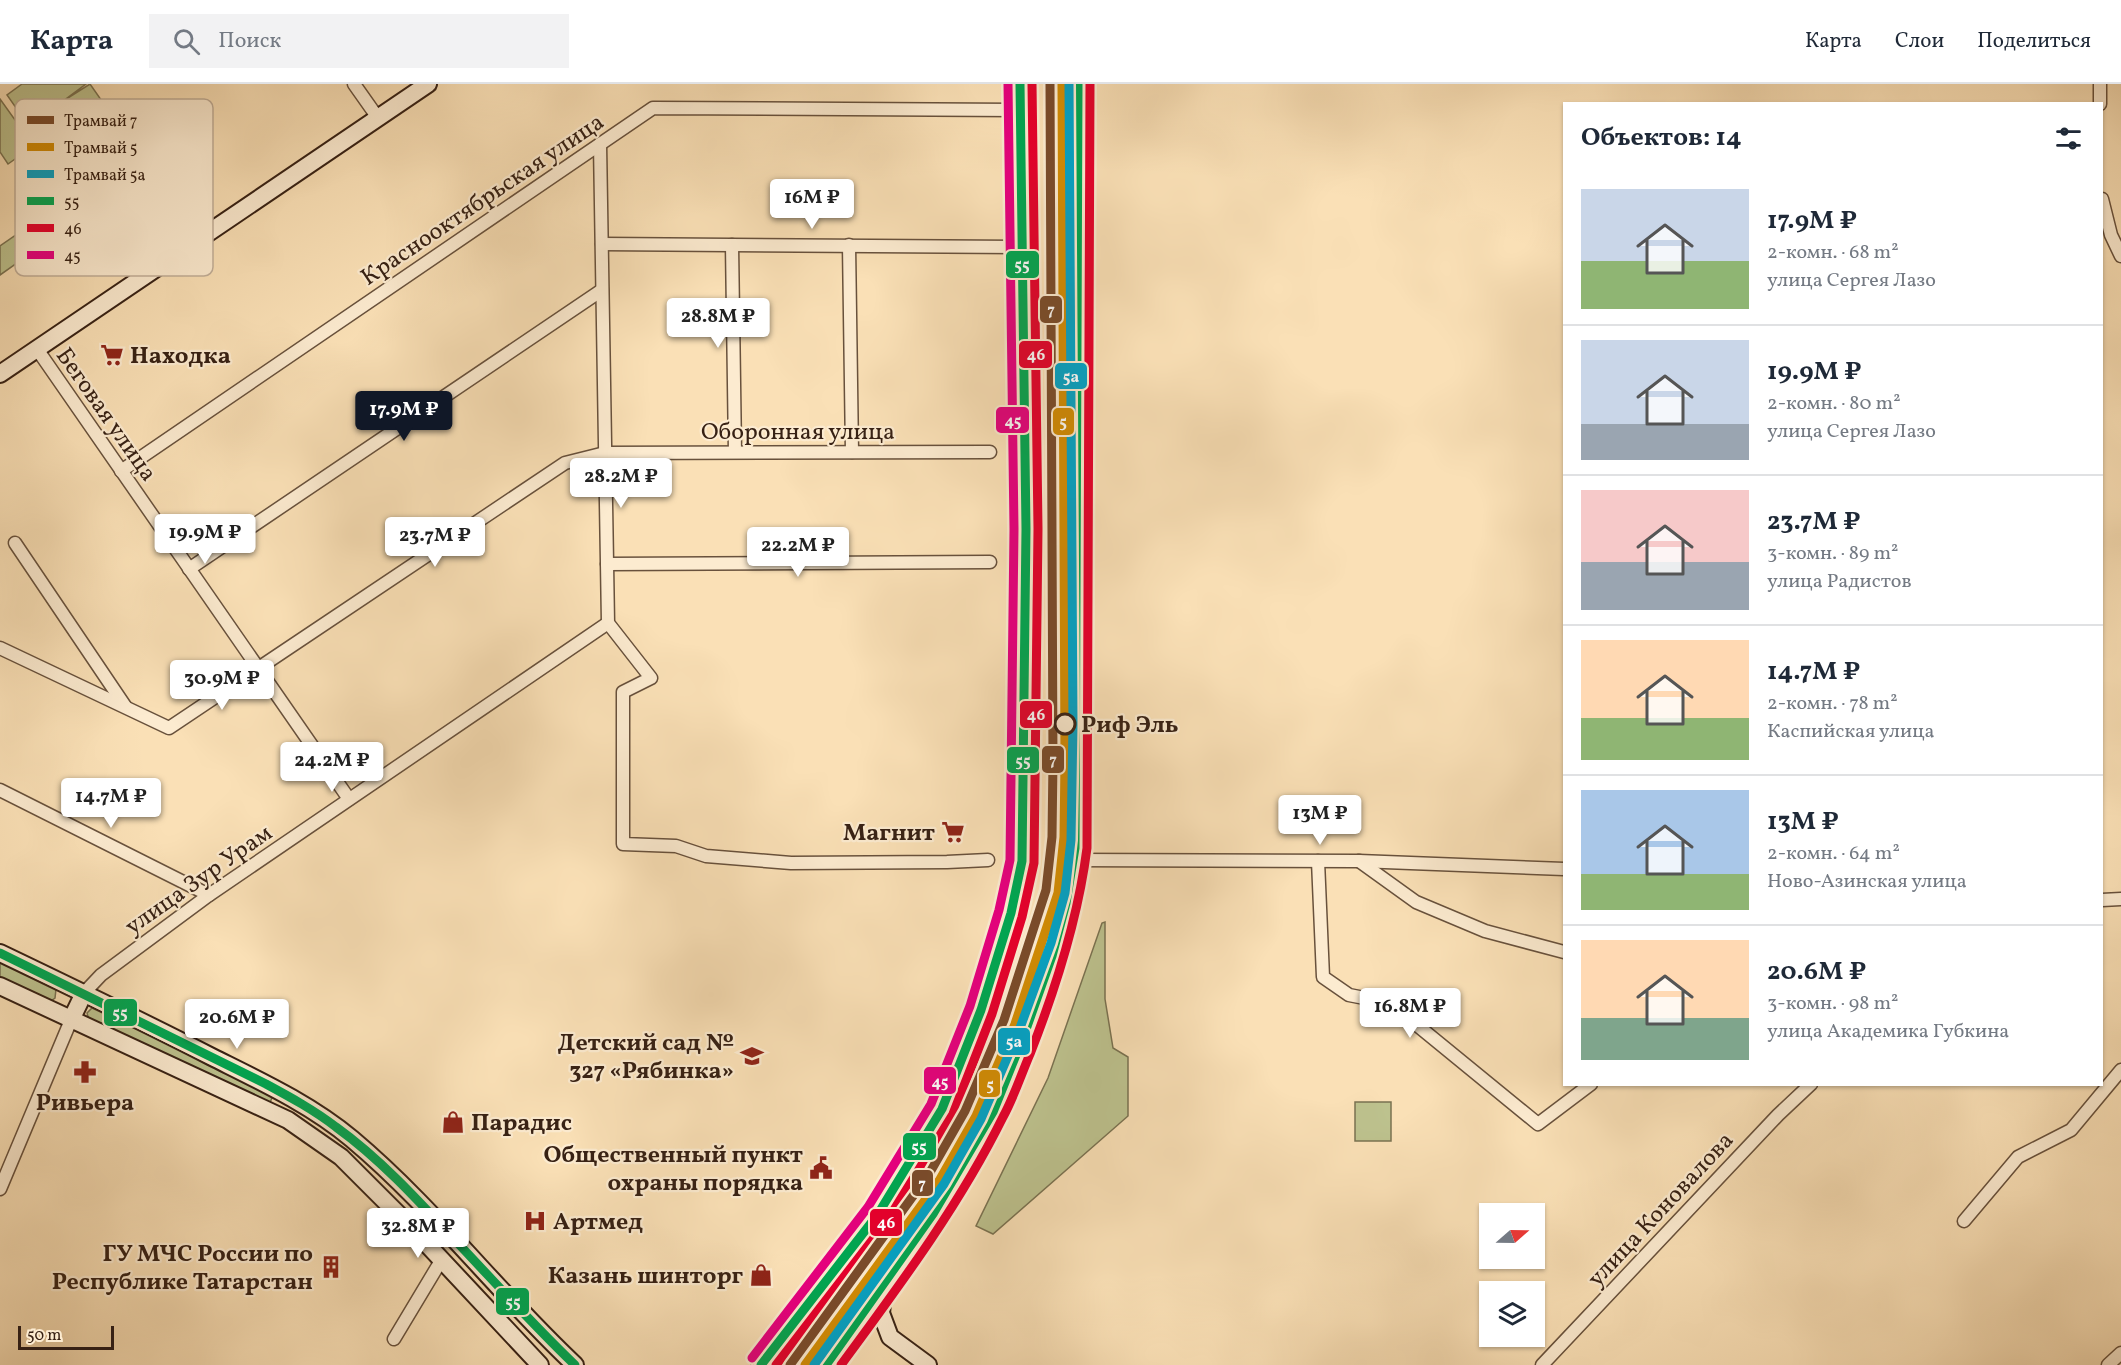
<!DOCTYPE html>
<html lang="ru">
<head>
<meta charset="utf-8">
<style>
	:root { --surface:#fff; --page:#f2f2f3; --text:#1f2937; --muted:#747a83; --line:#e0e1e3; --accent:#111827 }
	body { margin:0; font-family:Vollkorn,serif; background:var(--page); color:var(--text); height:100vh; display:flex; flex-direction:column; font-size:22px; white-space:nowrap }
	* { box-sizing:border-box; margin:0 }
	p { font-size:20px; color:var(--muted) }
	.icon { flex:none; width:33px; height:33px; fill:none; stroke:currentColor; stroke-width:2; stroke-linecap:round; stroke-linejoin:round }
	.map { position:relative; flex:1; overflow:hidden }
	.sheet { position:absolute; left:1563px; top:18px; width:540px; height:984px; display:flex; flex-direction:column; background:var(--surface); border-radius:0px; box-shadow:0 2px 4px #0004 }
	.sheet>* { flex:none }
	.needle { width:39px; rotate:70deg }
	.tools { position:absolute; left:1479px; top:1119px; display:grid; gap:12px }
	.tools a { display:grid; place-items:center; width:66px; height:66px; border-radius:0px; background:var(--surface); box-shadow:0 2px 4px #0004; font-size:30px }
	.scale { position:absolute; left:18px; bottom:15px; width:96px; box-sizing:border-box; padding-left:6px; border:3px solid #372114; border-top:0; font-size:16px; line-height:21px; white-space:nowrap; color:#372114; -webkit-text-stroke:4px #fcebd0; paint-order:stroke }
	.price { position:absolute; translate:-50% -51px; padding:0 14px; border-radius:6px; background:#fff; color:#222; font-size:20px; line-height:39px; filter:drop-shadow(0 2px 3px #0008) }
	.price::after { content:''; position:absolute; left:50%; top:36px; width:18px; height:14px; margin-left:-9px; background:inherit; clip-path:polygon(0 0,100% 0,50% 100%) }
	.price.on { background:var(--accent); color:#fff }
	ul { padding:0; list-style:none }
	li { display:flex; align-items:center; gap:18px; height:150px; padding:0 18px }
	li+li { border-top:2px solid var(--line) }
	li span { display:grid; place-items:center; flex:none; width:168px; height:120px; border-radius:0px; color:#555 }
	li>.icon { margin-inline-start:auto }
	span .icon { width:72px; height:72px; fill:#fffc; stroke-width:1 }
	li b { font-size:26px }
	h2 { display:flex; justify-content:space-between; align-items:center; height:72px; padding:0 18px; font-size:26px }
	header { display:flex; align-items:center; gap:36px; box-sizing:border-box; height:84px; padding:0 30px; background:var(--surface); border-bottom:2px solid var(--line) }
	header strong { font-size:28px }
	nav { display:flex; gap:33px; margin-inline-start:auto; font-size:21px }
	.search { width:420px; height:54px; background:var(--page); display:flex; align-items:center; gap:15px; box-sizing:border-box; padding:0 21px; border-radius:0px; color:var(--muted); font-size:22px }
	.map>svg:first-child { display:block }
	.green { fill:#bdc28e; stroke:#7a7251; stroke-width:1.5 }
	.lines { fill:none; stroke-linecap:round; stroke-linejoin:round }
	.street-casing { stroke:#68513c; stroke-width:15 }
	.secondary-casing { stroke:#372114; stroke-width:20 }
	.primary-casing { stroke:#372114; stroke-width:21 }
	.street { stroke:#fcebd0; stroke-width:12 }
	.secondary { stroke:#fcebd0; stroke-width:16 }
	.primary { stroke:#edc07b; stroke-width:18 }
	.bus-1-casing { stroke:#fcebd0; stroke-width:14 }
	.bus-2-casing { stroke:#fcebd0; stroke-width:14 }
	.bus-3-casing { stroke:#fcebd0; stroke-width:14 }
	.bus-1 { stroke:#00a651; stroke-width:9 }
	.bus-2 { stroke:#e4002b; stroke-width:9 }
	.bus-3 { stroke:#e5007d; stroke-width:9 }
	.tram-1-casing { stroke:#fcebd0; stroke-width:14 }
	.tram-2-casing { stroke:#fcebd0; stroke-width:14 }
	.tram-3-casing { stroke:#fcebd0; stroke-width:14 }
	.tram-1 { stroke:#7a4b2a; stroke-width:9 }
	.tram-2 { stroke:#d18b04; stroke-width:9 }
	.tram-3 { stroke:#03a2c5; stroke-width:9 }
	.stop-dot { fill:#fcebd0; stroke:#372114; stroke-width:3 }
	.labels { text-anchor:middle; stroke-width:4.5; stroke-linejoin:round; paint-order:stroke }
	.street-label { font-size:24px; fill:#372114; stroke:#fcebd0 }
	.poi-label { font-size:24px; font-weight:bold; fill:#372114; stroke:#fcebd0; text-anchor:end }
	.stop-label { font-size:24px; font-weight:bold; fill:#372114; stroke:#fcebd0; text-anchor:start }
	.key { fill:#fcebd0; stroke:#c1ae98; stroke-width:1.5 }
	.key-label { font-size:16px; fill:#372114 }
	.line-badge { stroke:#fcebd0; stroke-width:2 }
	.badge-label { font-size:16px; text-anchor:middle; font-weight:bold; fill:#fff }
</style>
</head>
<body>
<header>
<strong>Карта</strong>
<div class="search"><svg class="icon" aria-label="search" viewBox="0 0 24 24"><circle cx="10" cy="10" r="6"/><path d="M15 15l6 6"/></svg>Поиск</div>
<nav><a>Карта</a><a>Слои</a><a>Поделиться</a></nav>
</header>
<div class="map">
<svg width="2121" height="1281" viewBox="0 0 2121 1281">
	<rect width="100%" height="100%" fill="#fae0b6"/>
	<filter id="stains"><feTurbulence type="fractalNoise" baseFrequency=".00333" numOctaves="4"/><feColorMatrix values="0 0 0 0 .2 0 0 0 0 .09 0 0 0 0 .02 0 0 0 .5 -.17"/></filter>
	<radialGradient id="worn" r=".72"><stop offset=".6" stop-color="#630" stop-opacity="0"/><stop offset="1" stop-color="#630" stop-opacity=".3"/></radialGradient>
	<g class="green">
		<path d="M22,0H86L63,17L90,0L104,20L61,49L47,28L28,41L7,11Z"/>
		<path d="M0,15L25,50L45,36L53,48L8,80L0,68Z"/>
		<path d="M142,66L152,73L153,80L150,85L0,191V162L136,68Z"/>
		<path d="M1105,838V915L1113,964L1128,973V1032L993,1150L976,1142L1048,994L1102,839Z"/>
		<path d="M0,877L56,905L55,914L51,917L0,895Z"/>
		<path d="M92,924L274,1009L269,1021L89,936L87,929Z"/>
		<rect x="1355" y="1018" width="36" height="39"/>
	</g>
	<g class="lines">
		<g class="street-casing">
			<g id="street">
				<path d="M354,0L378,34"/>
				<path d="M2100,20V0"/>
				<path d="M600,60L608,539L651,594L623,608V760L676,762L706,772L791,779L947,778L988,776"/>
				<path d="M2102,115L2111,151L2121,172"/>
				<path d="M602,160L1022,163"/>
				<path d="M732,161L735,368"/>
				<path d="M849,161L852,368"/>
				<path d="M37,265L349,715"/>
				<path d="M121,387L653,24L1020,26"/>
				<path d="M15,459L125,622"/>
				<path d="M607,480L990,478"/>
				<path d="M189,485L602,206"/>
				<path d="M0,564L169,644L565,379L605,369L990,368"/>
				<path d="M0,706L209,811"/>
				<path d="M1074,776L1359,777L1564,785"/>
				<path d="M1318,777L1323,893L1349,911L1390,919L1538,1040L1591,1000"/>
				<path d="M1359,777L1416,818L1485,847L1564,868"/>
				<path d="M2102,816L2121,815"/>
				<path d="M84,909L101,891L209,811L608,539"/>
				<path d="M0,1105L71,936"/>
				<path d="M1964,1137L2018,1073L2071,1046L2121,986"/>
				<path d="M394,1255L442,1175"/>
				<path d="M1542,1281L1778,1031L1811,1000"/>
				<path d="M2108,1281L2121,1269"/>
			</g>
		</g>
		<g class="secondary-casing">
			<g id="secondary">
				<path d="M0,290L428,0"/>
				<path d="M0,869C71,903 142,937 212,973C260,997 310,1020 352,1055C433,1123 498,1209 575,1281"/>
				<path d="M0,902L288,1036L341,1073L409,1141L540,1281"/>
				<path d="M71,936L84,909"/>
				<path d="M884,1202L881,1229L890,1253L928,1281"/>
			</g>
		</g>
		<g class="primary-casing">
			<g id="primary">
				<path d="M761,1281L878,1130L942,1025L981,926L1011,829L1022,777L1026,445L1020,0"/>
				<path d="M826,1281C884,1202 943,1122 989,1035C999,1017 1006,996 1014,977C1042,908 1066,838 1075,764L1078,0"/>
			</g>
		</g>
		<use href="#street" class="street"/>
		<use href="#secondary" class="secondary"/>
		<use href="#primary" class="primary"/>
		<g class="bus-1-casing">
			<g id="bus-1">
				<path d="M0,869L266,1000C290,1013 314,1026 336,1043C379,1074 416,1114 452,1153C493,1196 532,1240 575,1281"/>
				<path d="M761,1281L878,1130L942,1025L981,926L1011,829L1022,777L1026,445L1020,0"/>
				<path d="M826,1281L933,1130L993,1028L1024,951L1052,872L1066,819L1075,764L1078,0"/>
			</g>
		</g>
		<g class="bus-2-casing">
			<g id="bus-2">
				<path d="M776,1281L887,1137L953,1030L992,930L1022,833L1034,779L1038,445L1032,0"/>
				<path d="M841,1281C899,1202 959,1122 1003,1033C1014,1013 1021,991 1030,970C1056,904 1078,835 1087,764L1090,0"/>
			</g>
		</g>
		<g class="bus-3-casing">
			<g id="bus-3">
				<path d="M752,1274L868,1123L931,1020L970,922L999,826L1010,776L1014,445L1008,0"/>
				<path d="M816,1274L922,1124L982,1023L1013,947L1040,869L1054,816L1063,763L1066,0"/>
			</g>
		</g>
		<use href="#bus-1" class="bus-1"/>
		<use href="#bus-2" class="bus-2"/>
		<use href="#bus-3" class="bus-3"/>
		<g class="tram-1-casing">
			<path id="tram-1" d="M790,1281L929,1090L965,1027L1004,936L1046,806L1052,753L1053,677L1050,0"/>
		</g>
		<g class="tram-2-casing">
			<path id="tram-2" d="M805,1281L939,1097L976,1032L1015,940L1058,809L1064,753L1065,677L1062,0"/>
		</g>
		<g class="tram-3-casing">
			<path id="tram-3" d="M814,1281L944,1100L981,1035L1020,944L1051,859L1065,809L1071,756L1073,640L1069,0"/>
		</g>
		<use href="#tram-1" class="tram-1"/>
		<use href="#tram-2" class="tram-2"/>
		<use href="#tram-3" class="tram-3"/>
	</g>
	<defs>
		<g id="supermarket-bare" transform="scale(1.8)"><path d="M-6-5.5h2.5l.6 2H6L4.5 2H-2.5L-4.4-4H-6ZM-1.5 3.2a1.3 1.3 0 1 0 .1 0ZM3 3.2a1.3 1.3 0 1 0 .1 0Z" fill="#8f2418" stroke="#fcebd0" stroke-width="2.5" paint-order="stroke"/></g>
		<g id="school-bare" transform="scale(1.8)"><path d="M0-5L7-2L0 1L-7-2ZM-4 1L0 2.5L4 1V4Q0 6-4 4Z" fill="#8f2418" stroke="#fcebd0" stroke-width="2.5" paint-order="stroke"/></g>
		<g id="pharmacy-bare" transform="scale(1.8)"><path d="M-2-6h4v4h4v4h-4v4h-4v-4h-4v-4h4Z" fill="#8f2418" stroke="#fcebd0" stroke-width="2.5" paint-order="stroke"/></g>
		<g id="shop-bare" transform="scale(1.8)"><path d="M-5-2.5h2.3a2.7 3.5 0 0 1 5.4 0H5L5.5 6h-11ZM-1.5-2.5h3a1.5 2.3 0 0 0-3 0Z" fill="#8f2418" stroke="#fcebd0" stroke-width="2.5" paint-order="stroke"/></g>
		<g id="civic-bare" transform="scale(1.8)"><path d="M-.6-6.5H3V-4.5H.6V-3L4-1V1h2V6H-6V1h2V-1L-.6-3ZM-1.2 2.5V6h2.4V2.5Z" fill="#8f2418" stroke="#fcebd0" stroke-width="2.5" paint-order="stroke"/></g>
		<g id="hospital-bare" transform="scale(1.8)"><path d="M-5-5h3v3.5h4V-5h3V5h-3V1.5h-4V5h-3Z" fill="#8f2418" stroke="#fcebd0" stroke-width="2.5" paint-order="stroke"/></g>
		<g id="building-bare" transform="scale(1.8)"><path d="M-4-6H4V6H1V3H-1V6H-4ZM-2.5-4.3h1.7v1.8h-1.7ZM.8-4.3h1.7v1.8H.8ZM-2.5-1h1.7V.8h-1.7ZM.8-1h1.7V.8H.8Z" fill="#8f2418" stroke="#fcebd0" stroke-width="2.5" paint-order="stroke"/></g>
	</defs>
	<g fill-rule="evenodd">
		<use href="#supermarket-bare" x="112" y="271"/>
		<use href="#supermarket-bare" x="953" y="748"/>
		<use href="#school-bare" x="752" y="972"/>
		<use href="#pharmacy-bare" x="85" y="988"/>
		<use href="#shop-bare" x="453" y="1038"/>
		<use href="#civic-bare" x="821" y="1084"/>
		<use href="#hospital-bare" x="535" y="1137"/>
		<use href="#building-bare" x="331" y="1183"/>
		<use href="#shop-bare" x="761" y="1191"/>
	</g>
	<circle class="stop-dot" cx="1065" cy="640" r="10"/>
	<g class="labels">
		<g class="street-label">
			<text transform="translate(482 115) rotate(-34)" y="8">Краснооктябрьская улица</text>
			<text transform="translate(107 330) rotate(55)" y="8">Беговая улица</text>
			<text x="798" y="355">Оборонная улица</text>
			<text transform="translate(198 795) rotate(-35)" y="8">улица Зур Урам</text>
			<text transform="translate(1660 1125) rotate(-47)" y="8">улица Коновалова</text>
		</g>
		<g class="poi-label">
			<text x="130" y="279" text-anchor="start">Находка</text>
			<text x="935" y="756">Магнит</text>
			<text x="734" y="966">Детский сад №<tspan x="734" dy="28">327 «Рябинка»</tspan></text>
			<text x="85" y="1026" text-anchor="middle">Ривьера</text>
			<text x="471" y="1046" text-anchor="start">Парадис</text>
			<text x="803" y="1078">Общественный пункт<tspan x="803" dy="28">охраны порядка</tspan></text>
			<text x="553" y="1145" text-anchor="start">Артмед</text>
			<text x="313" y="1177">ГУ МЧС России по<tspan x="313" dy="28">Республике Татарстан</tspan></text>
			<text x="743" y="1199">Казань шинторг</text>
		</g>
		<g class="stop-label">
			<text x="1081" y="648">Риф Эль</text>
		</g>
	</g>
	<rect x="15" y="15" width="198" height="177" rx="9" class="key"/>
	<rect x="27" y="32" width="27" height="8" fill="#7a4b2a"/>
	<rect x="27" y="59" width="27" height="8" fill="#d18b04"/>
	<rect x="27" y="86" width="27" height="8" fill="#03a2c5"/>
	<rect x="27" y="113" width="27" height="8" fill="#00a651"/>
	<rect x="27" y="140" width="27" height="8" fill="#e4002b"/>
	<rect x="27" y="167" width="27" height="8" fill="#e5007d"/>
	<g class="key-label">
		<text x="64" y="42">Трамвай 7</text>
		<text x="64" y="69">Трамвай 5</text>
		<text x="64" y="96">Трамвай 5а</text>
		<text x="64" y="123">55</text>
		<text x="64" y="150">46</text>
		<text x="64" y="177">45</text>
	</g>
	<g class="line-badge">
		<rect x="1005" y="166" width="35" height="29" rx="6" fill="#00a651"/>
		<rect x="1039" y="211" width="24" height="29" rx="6" fill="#7a4b2a"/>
		<rect x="1018" y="256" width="35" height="29" rx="6" fill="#e4002b"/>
		<rect x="1054" y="278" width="34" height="28" rx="6" fill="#03a2c5"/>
		<rect x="995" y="322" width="35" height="28" rx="6" fill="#e5007d"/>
		<rect x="1052" y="323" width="23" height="29" rx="6" fill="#d18b04"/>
		<rect x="1019" y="616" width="34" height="29" rx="6" fill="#e4002b"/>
		<rect x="1041" y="661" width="24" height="29" rx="6" fill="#7a4b2a"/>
		<rect x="1006" y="662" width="34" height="28" rx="6" fill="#00a651"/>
		<rect x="103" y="914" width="35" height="29" rx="6" fill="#00a651"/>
		<rect x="997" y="943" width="34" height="29" rx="6" fill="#03a2c5"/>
		<rect x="923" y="982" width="34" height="29" rx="6" fill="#e5007d"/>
		<rect x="978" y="985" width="23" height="29" rx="6" fill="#d18b04"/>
		<rect x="902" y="1048" width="35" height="29" rx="6" fill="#00a651"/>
		<rect x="911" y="1085" width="23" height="28" rx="6" fill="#7a4b2a"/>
		<rect x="869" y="1124" width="34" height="29" rx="6" fill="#e4002b"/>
		<rect x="495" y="1203" width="35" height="29" rx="6" fill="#00a651"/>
	</g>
	<g class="badge-label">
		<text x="1022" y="186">55</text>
		<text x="1051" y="231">7</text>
		<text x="1036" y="276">46</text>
		<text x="1071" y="298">5а</text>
		<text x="1013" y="342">45</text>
		<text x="1063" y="343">5</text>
		<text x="1036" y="636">46</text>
		<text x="1053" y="681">7</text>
		<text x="1023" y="682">55</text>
		<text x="120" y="934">55</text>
		<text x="1014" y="963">5а</text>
		<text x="940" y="1003">45</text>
		<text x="990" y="1006">5</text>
		<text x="919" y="1068">55</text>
		<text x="922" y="1105">7</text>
		<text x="886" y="1144">46</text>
		<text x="513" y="1223">55</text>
	</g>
	<rect width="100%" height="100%" filter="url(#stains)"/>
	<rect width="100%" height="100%" fill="url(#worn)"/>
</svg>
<div class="tools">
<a><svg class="needle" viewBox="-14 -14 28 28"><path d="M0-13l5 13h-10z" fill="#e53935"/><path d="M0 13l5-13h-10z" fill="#747a83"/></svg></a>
<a><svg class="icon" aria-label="layers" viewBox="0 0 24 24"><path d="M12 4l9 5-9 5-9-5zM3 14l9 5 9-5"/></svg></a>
</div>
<div class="scale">50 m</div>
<b class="price" style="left:812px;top:146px">16M ₽</b>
<b class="price" style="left:718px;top:265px">28.8M ₽</b>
<b class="price on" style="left:404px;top:358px">17.9M ₽</b>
<b class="price" style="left:621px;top:425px">28.2M ₽</b>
<b class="price" style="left:205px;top:481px">19.9M ₽</b>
<b class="price" style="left:435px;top:484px">23.7M ₽</b>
<b class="price" style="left:798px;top:494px">22.2M ₽</b>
<b class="price" style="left:222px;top:627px">30.9M ₽</b>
<b class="price" style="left:332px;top:709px">24.2M ₽</b>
<b class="price" style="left:111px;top:745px">14.7M ₽</b>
<b class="price" style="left:1320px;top:762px">13M ₽</b>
<b class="price" style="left:1410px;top:955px">16.8M ₽</b>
<b class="price" style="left:237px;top:966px">20.6M ₽</b>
<b class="price" style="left:418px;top:1175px">32.8M ₽</b>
<section class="sheet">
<h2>Объектов: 14<svg class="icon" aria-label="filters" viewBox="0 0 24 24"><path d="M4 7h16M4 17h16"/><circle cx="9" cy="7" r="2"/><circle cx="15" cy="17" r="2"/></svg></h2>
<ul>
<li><span style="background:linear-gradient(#c9d6e8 60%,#8fb573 0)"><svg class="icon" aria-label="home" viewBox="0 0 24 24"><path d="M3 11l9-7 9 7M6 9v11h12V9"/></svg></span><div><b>17.9M ₽</b><p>2-комн. · 68 m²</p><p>улица Сергея Лазо</p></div></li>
<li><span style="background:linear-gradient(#c9d6e8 70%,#9aa5b1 0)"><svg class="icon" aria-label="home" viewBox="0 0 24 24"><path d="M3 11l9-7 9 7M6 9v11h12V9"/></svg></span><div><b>19.9M ₽</b><p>2-комн. · 80 m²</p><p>улица Сергея Лазо</p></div></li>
<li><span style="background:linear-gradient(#f6c9c9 60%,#9aa5b1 0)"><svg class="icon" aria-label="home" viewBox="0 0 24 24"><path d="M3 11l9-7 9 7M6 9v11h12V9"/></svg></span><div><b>23.7M ₽</b><p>3-комн. · 89 m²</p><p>улица Радистов</p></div></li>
<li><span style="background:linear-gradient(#ffd9b3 65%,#8fb573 0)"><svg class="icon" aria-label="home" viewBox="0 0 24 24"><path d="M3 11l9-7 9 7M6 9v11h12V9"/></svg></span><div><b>14.7M ₽</b><p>2-комн. · 78 m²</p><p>Каспийская улица</p></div></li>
<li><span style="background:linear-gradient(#a9c7e8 70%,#8fb573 0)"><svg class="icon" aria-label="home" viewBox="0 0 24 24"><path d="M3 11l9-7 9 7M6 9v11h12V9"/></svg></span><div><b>13M ₽</b><p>2-комн. · 64 m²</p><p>Ново-Азинская улица</p></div></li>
<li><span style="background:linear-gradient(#ffd9b3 65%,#7fa58c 0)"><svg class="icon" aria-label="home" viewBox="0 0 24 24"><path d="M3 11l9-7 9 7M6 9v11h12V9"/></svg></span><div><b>20.6M ₽</b><p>3-комн. · 98 m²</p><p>улица Академика Губкина</p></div></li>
</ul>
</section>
</div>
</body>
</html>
